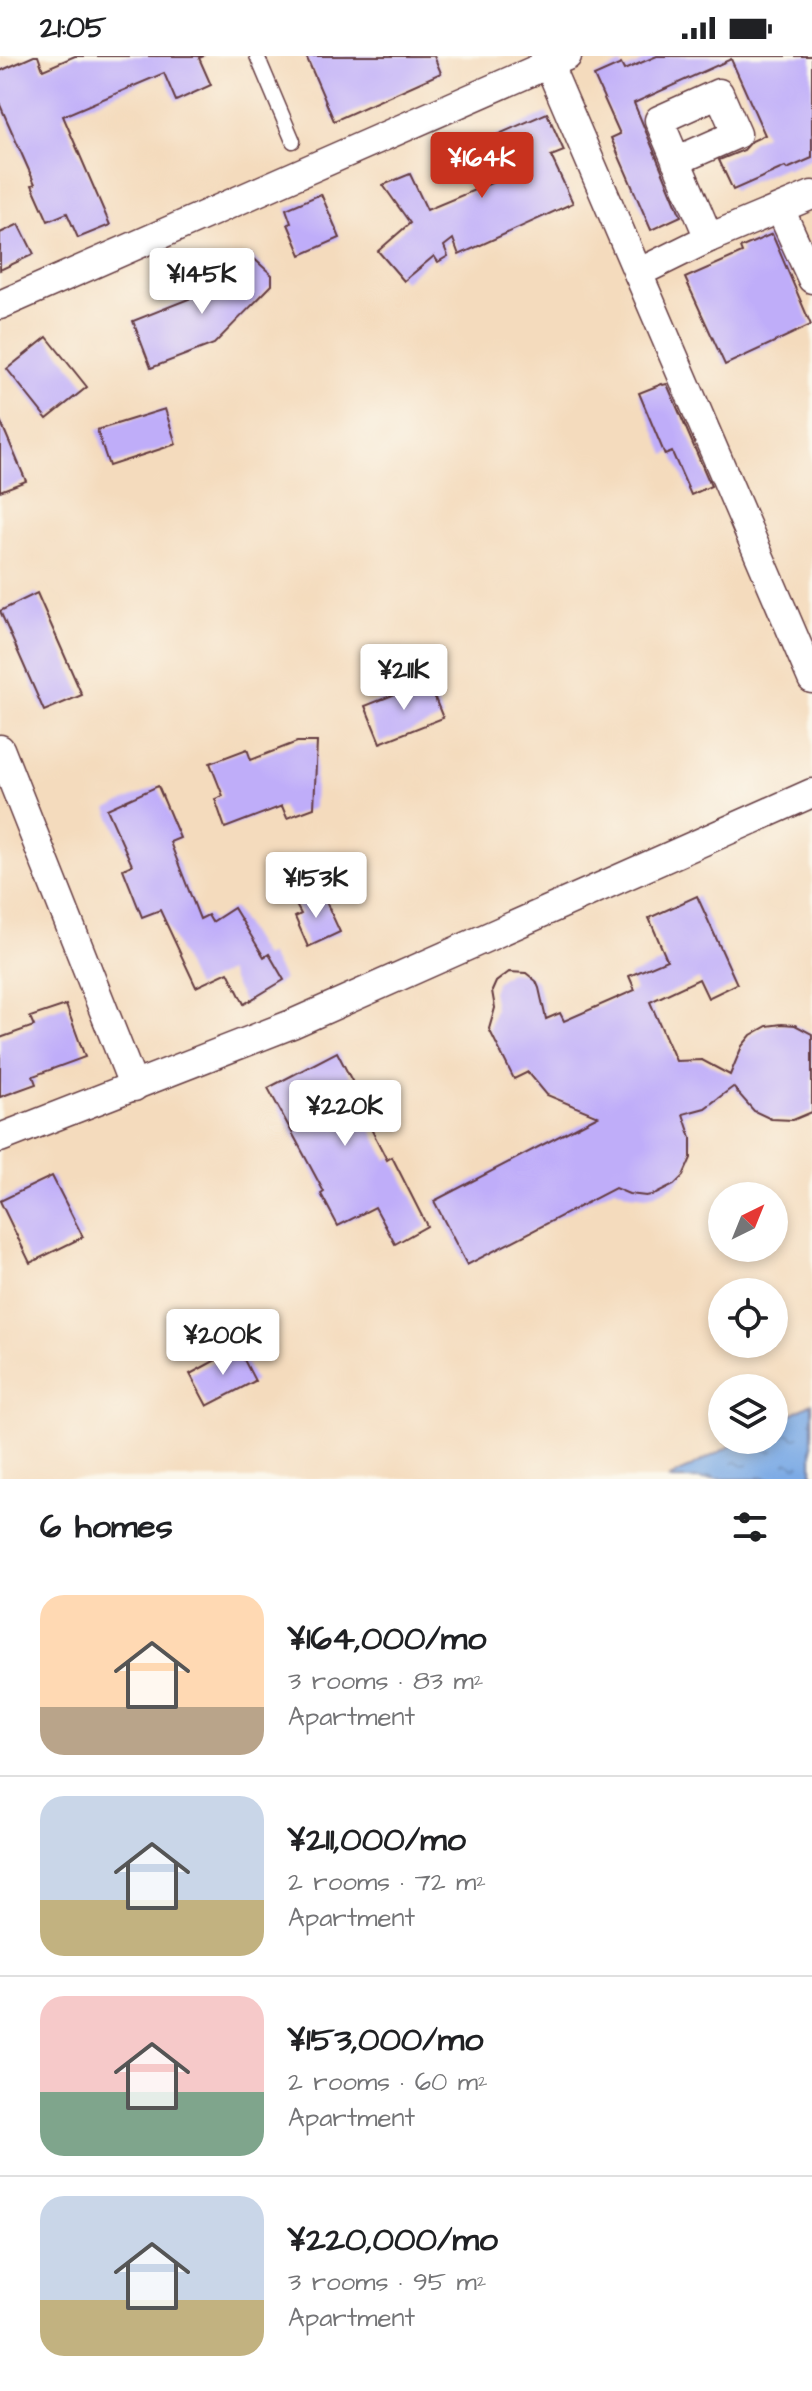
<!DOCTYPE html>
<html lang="en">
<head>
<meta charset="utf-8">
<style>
	:root { --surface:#fff; --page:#f2f2f2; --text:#202124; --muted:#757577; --line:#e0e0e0; --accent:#c8321e }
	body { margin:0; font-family:"Architects Daughter",sans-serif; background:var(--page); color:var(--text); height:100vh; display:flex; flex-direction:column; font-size:30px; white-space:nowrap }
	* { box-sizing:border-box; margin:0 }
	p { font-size:26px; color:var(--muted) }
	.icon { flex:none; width:44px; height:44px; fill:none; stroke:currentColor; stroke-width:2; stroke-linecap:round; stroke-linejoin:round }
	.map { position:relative; height:1423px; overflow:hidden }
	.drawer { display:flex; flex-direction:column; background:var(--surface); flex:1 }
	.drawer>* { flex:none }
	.needle { width:52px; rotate:43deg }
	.buttons { position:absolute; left:708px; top:1126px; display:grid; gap:16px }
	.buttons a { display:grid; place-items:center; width:80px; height:80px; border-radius:50%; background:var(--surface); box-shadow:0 4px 12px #0003; font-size:40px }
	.price { position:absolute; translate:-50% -68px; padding:0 18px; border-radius:8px; background:#fff; color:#222; font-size:26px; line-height:52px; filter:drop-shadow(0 2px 4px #0008) }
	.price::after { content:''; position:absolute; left:50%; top:48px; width:24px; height:18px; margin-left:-12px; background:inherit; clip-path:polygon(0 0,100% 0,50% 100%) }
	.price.selected { background:var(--accent); color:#fff }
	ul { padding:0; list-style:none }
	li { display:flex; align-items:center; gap:24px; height:200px; padding:0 40px }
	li+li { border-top:2px solid var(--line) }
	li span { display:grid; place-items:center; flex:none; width:224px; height:160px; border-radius:24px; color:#555 }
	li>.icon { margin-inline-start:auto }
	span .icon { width:96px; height:96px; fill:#fffc; stroke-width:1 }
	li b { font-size:34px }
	h2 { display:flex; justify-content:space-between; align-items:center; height:96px; padding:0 40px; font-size:34px }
	.status { display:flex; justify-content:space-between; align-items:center; height:56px; padding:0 40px; background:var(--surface); direction:ltr }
	.status svg { height:22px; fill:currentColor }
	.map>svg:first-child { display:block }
	.water { fill:url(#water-ripples); stroke:#626488; stroke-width:2 }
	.building { fill:#bfadf9 }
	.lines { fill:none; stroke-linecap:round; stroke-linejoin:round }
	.service-casing { stroke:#643b41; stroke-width:17 }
	.minor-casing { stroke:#643b41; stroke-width:31 }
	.service { stroke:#fff; stroke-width:14 }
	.minor { stroke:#fff; stroke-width:28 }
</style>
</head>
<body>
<div class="status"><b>21:05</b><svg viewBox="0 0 49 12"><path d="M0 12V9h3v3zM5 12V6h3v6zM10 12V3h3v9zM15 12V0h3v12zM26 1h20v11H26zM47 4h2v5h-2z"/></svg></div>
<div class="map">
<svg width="812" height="1423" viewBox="0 0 812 1423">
	<defs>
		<pattern id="water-ripples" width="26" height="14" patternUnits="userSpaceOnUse" patternTransform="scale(2)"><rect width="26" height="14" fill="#7baae5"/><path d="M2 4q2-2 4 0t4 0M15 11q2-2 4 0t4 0" fill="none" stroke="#678aba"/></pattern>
	</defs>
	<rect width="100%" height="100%" fill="#fbf7ec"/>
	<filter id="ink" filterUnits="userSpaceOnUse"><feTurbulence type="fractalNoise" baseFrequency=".0125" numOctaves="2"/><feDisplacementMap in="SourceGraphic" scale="16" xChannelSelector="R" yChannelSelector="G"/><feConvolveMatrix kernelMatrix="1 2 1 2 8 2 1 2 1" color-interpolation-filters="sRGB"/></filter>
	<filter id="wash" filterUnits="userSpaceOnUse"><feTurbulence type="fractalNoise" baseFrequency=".006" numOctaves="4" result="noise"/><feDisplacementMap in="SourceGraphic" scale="32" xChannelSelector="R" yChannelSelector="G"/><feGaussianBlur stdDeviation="1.8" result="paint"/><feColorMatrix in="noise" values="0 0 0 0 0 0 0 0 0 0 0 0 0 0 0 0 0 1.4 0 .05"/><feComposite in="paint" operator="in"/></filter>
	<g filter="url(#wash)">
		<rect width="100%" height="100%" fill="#f4dbbd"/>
		<path class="water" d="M812,1347V1423H668L742,1384H774V1367Z"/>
		<g id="blocks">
			<g class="building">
				<path d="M34,0H38L43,14L75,0H204L199,2L211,29L176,45L164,17L63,60L110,169L78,182L67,157L48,165L32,129L35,128L0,49V15Z"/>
				<path d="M306,0H434L441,17L334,65Z"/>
				<path d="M657,0H812V102L787,113L785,111L733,134L719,104L744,94L752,85L765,79L731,3L634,47L681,160L651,174L611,82L620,78L594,20L621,8L624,14Z"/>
				<path d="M547,57L564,95L551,100L573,147L459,199L453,183L444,190L448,200L438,206L434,200L404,225L378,195L410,167L383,129L410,118L427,154L501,123L483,85Z"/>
				<path d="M321,138L340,182L301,199L288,168L291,167L286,153Z"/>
				<path d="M19,168L34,198L0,214V177Z"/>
				<path d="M772,178L811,269L725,309L685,222L742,197L740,192Z"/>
				<path d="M250,199L272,219V229L214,288L151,312L133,265L219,231Z"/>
				<path d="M47,281L87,331L47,363L7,313Z"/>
				<path d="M662,328L663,329L667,328L711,430L691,439L672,396L665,399L639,337Z"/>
				<path d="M165,353L176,388L109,410L97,374Z"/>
				<path d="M0,364L26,425L0,435Z"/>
				<path d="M37,537L82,639L44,655L0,555Z"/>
				<path d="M428,625L443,662L380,687L365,650Z"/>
				<path d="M297,686H317L314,752L287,762L282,750L225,772L215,743L223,740L210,707L247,693L251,704Z"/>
				<path d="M158,730L180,782L170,786L200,863L208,859L212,866L234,852L264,901L269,898L284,924L244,948L228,916L196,931L160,854L142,861L123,813L132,809L107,753Z"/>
				<path d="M322,837L340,876L308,891L295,861L301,858L296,849Z"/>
				<path d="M697,840L737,928L708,942L699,923L650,946L676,1005L702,1004L730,1019L742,990L751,979L767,970L782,968L795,969L812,978V1056L793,1064L771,1063L754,1055L733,1031L705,1052L683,1058L691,1082V1102L683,1120L674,1129L656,1138L646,1140L629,1138L615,1132L467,1209L434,1145L598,1060L547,1039L528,1016L514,1023L489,973L495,952L492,935L496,926L509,916L526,917L536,925L539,932L546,963L560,957L564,965L635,934L629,920L667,904L649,862Z"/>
				<path d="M66,949L85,1001L33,1020L36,1028L0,1041V982L34,970L30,961Z"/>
				<path d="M337,996L369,1058L365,1061L387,1104L392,1101L427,1170L395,1188L375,1151L338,1170L321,1138L324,1136L268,1032Z"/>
				<path d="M52,1120L83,1181L30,1207L0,1145Z"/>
				<path d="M238,1292L255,1325L207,1350L190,1318Z"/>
			</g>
		</g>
	</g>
	<g filter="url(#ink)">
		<use href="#blocks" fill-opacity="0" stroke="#643b41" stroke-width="2"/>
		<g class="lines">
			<g class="service-casing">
				<path id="service" d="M257,0L293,85"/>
			</g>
			<g class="minor-casing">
				<g id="minor">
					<path d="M545,0L812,623"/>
					<path d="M676,105L737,78L719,37L659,64L709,182"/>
					<path d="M780,153L812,223"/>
					<path d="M638,217L709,182L812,139"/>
					<path d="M0,249L567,0"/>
					<path d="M0,693L134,1031"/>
					<path d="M0,1082L292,968L812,737"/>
				</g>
			</g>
			<use href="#service" class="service"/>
			<use href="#minor" class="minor"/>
		</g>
	</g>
</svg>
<div class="buttons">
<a><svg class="needle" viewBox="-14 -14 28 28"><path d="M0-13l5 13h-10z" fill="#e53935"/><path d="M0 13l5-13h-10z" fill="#757577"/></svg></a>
<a><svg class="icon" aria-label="locate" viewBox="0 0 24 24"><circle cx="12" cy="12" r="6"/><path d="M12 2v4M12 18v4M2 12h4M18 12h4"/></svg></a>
<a><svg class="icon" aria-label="layers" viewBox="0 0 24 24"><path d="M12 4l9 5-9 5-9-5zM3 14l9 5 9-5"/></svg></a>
</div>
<b class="price selected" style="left:482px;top:144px">¥164K</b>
<b class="price" style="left:202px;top:260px">¥145K</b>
<b class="price" style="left:404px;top:656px">¥211K</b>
<b class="price" style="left:316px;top:864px">¥153K</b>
<b class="price" style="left:345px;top:1092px">¥220K</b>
<b class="price" style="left:223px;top:1321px">¥200K</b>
</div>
<section class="drawer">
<h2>6 homes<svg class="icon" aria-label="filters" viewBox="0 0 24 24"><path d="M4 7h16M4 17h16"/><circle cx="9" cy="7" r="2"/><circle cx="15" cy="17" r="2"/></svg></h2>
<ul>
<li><span style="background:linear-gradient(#ffd9b3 70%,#b9a48a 0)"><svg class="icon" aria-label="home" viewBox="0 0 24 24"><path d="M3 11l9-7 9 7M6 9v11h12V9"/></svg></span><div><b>¥164,000/mo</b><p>3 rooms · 83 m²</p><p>Apartment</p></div></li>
<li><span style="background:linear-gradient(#c9d6e8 65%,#c2b280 0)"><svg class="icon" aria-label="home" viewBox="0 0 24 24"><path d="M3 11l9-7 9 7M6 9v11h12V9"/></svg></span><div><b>¥211,000/mo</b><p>2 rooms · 72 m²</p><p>Apartment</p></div></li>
<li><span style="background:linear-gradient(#f6c9c9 60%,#7fa58c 0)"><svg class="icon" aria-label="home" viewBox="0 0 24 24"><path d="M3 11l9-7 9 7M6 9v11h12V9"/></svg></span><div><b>¥153,000/mo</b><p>2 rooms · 60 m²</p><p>Apartment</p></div></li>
<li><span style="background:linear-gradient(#c9d6e8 65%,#c2b280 0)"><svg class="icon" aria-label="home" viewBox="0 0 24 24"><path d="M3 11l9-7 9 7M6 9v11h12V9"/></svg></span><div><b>¥220,000/mo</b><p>3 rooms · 95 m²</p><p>Apartment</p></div></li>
</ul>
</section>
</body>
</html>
